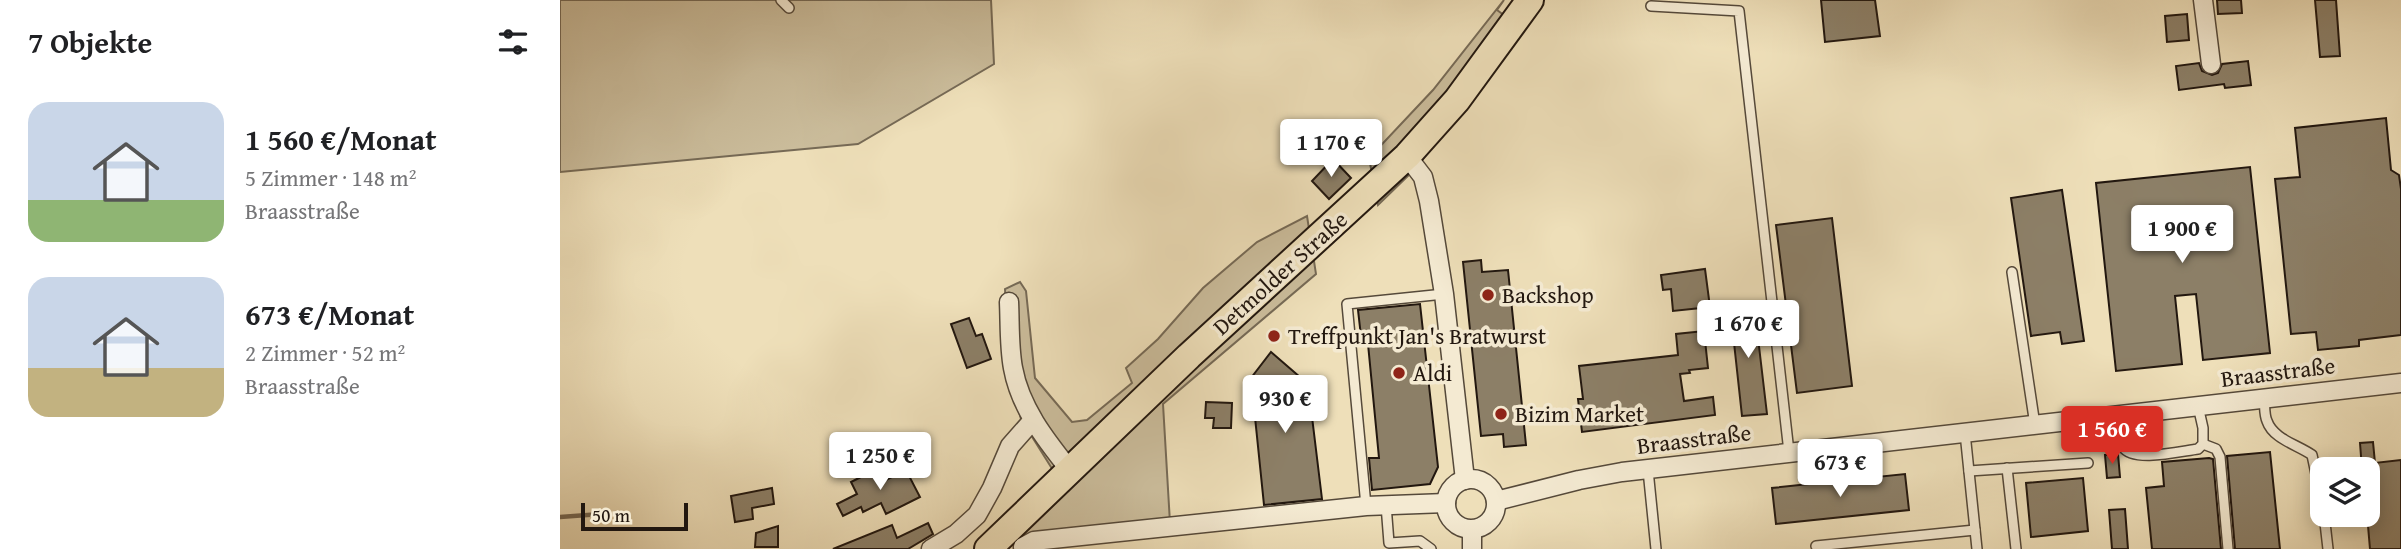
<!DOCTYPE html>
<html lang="de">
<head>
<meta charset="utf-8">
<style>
	:root { --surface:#fff; --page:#f2f2f2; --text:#202124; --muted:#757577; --accent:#d93025 }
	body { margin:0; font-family:"Gentium Book Plus",serif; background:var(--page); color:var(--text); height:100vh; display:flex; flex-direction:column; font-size:26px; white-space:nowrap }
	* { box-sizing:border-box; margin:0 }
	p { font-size:23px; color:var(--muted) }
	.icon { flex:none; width:38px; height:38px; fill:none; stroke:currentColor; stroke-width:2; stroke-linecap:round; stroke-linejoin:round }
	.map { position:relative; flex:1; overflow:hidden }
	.panel { display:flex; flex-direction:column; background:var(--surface); width:560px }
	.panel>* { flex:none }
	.buttons { position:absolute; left:1750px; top:457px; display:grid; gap:14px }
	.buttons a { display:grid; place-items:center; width:70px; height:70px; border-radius:14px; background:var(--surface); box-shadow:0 4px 18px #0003; font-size:35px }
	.scale { position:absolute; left:21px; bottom:18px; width:107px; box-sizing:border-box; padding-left:7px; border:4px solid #22170f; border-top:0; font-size:19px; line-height:24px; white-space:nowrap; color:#22170f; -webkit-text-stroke:5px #f4ead2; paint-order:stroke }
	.price { position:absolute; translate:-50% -60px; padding:0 16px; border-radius:7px; background:#fff; color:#222; font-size:23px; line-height:46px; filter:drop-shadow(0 2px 4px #0008) }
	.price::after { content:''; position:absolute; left:50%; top:42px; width:21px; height:16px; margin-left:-10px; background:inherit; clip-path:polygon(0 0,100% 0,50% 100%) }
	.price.selected { background:var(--accent); color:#fff }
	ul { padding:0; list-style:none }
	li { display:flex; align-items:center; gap:21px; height:175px; padding:0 28px }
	li span { display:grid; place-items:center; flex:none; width:196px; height:140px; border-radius:21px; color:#555 }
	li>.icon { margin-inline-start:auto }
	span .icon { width:84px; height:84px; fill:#fffc; stroke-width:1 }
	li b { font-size:30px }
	h2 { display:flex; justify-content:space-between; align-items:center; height:84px; padding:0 28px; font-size:30px }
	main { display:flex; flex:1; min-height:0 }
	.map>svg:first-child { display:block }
	.green { fill:#cbbd9c; stroke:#766a56; stroke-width:2 }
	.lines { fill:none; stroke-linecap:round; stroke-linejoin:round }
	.stream { stroke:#736652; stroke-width:4.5 }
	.building { fill:#8c7f67; stroke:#22170f; stroke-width:2 }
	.lane-casing { stroke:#55493a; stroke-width:12 }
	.street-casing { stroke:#55493a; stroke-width:21 }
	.primary-casing { stroke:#22170f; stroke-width:30 }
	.lane { stroke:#f4ead2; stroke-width:9 }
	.street { stroke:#f4ead2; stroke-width:18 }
	.primary { stroke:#eedfb9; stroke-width:26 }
	.poi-dot { fill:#8f2418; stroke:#f4ead2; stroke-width:2.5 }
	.labels { text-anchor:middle; stroke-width:7; stroke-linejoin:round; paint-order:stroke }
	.street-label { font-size:23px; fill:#22170f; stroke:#f4ead2 }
	.poi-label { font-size:23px; fill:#22170f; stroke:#f4ead2; text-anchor:start }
</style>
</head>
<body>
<main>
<section class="panel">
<h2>7 Objekte<svg class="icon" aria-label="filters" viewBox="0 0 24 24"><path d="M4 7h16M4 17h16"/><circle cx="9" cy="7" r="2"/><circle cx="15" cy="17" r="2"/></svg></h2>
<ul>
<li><span style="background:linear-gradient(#c9d6e8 70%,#8fb573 0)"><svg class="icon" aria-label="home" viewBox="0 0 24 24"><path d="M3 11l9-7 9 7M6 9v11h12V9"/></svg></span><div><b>1 560 €/Monat</b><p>5 Zimmer · 148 m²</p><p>Braasstraße</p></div></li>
<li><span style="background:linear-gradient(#c9d6e8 65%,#c2b280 0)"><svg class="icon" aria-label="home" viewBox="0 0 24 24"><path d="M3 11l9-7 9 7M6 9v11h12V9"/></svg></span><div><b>673 €/Monat</b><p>2 Zimmer · 52 m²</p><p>Braasstraße</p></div></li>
</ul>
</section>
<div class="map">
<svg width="1841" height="549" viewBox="0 0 1841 549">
	<rect width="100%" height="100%" fill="#eedfb9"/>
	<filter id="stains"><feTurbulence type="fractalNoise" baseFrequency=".00286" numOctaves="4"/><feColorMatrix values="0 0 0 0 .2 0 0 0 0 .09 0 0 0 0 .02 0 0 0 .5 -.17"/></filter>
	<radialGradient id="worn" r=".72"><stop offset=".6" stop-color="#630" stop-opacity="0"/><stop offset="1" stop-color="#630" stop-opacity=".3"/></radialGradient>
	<g class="green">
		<path d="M0,0H431L434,64L298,144L0,172Z"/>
		<path d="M944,0L937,10L963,29L855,169L818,205L809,158L873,90Z"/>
		<path d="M747,216L756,274L603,404L610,523L463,537L448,521L496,475L461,419L450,377L445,289L460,282L466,291L475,378L512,422L527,420L572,383L566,368L598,339L643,288L697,242Z"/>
	</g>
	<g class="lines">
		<path class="stream" d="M0,517L41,514"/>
	</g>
	<g class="building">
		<path d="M1261,0H1315L1320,36L1265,42Z"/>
		<path d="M1657,0H1681L1682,13L1658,14Z"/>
		<path d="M1755,0H1776L1780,56L1760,57Z"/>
		<path d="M1627,14L1629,40L1607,42L1605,16Z"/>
		<path d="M1688,61L1691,85L1665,88L1664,84L1619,90L1616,66L1639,63L1642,71L1652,75L1658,73L1662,64Z"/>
		<path d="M1826,118L1831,170L1839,175L1841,189V335L1799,340V346L1758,350L1756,332L1731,334L1715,179L1740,177L1735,128Z"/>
		<path d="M773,159L791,178L769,199L752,181Z"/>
		<path d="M1690,167L1710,353L1643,360L1636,294L1615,296L1622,364L1556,371L1536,183Z"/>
		<path d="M1502,190L1524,341L1502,344L1500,332L1471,336L1451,198Z"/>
		<path d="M1272,218L1292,386L1237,393L1216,225Z"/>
		<path d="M921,260L922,272L948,270L966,445L944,447L943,434L921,436L903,262Z"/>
		<path d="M1145,269L1150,307L1113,311L1111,289L1103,290L1101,275Z"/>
		<path d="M860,304L878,467L870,484L812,490L809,458H819L808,344L802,345L798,310Z"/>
		<path d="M1194,304L1207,414L1182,416L1170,306Z"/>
		<path d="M409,318L416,336L422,334L431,359L407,368L391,324Z"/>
		<path d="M1144,331L1148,368L1129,370L1130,373L1120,374L1124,401L1153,397L1155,415L1022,432L1018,399H1023L1019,366L1118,355L1116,334Z"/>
		<path d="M711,352L748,384L762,499L704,505L691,378Z"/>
		<path d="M646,402L672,403L671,428H653L654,418H645Z"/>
		<path d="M1813,442L1815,463L1841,460V549H1810L1807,514L1808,469H1802L1800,443Z"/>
		<path d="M1710,452L1720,549H1675L1667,456Z"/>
		<path d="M1558,454L1560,477L1547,478L1545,455Z"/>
		<path d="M1649,458L1653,459L1661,549H1592L1586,488L1604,486L1602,462Z"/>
		<path d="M315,463L324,481L346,470L360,497L326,514L321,503L303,512L301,507L283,516L277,504L297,494L291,482L307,474L304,468Z"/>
		<path d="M1345,474L1349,510L1216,524L1212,488Z"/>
		<path d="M1523,478L1528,531L1471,537L1466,483Z"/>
		<path d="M212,488L214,504L192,508L193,519L175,522L171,496Z"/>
		<path d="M1565,509L1568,549H1552L1549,510Z"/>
		<path d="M368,523L373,534L348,549H273L332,525L337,538Z"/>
		<path d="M218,526V547H195L196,533Z"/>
	</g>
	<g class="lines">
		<g class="lane-casing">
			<g id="lane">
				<path d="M221,0L229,8"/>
				<path d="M1091,6L1179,11L1229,452"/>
				<path d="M1452,272L1475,425"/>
				<path d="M1704,398C1705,405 1704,415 1707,421C1713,439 1738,445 1752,455L1762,502"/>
				<path d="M1557,415C1558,425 1557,438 1563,447C1573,463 1621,451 1638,449L1643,444V428L1638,406"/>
				<path d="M1405,433L1417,549"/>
				<path d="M1643,444L1656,449L1660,457L1668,549"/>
				<path d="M1447,468L1456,549"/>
				<path d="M1088,470L1096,549"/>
				<path d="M1409,471L1528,463"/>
				<path d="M826,505L829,543L860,541L871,549"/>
				<path d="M806,506L787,304L884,294"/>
				<path d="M1764,514L1768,549"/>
				<path d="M1256,546L1415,530"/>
			</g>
		</g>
		<g class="street-casing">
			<g id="street">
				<path d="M1643,0L1651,64"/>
				<path d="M847,156L863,177L869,201L884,294L905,480"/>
				<path d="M449,302C450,323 449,347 453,368C460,407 485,439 509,469"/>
				<circle cx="911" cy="504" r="25"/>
				<path d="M936,501L1019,480L1062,472L1841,383"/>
				<path d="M912,530V549"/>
				<path d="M463,547L474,541L806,506L886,503"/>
				<path d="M371,549L396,534L417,515L432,488L450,446L473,420"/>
			</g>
		</g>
		<g class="primary-casing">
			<path id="primary" d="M428,549L629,356L847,156L897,100L970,0"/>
		</g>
		<use href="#lane" class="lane"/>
		<use href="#street" class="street"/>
		<use href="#primary" class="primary"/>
	</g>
	<g class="poi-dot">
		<circle cx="928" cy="295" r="7"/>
		<circle cx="714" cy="336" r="7"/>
		<circle cx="839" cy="373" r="7"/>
		<circle cx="941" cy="414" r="7"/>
	</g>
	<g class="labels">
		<g class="street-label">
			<text transform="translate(720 273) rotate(-42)" y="8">Detmolder Straße</text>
			<text transform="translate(1718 372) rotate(-7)" y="8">Braasstraße</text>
			<text transform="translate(1134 439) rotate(-7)" y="8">Braasstraße</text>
		</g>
		<g class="poi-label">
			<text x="942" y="303">Backshop</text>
			<text x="728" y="344">Treffpunkt Jan's Bratwurst</text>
			<text x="853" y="381">Aldi</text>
			<text x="955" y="422">Bizim Market</text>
		</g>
	</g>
	<rect width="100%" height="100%" filter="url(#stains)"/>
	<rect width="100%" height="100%" fill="url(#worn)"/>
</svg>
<div class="buttons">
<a><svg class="icon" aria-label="layers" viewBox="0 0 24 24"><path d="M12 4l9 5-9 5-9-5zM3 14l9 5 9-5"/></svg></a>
</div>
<div class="scale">50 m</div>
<b class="price" style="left:771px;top:179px">1 170 €</b>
<b class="price" style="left:1622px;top:265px">1 900 €</b>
<b class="price" style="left:1188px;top:360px">1 670 €</b>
<b class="price" style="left:725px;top:435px">930 €</b>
<b class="price selected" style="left:1552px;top:466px">1 560 €</b>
<b class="price" style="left:320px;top:492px">1 250 €</b>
<b class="price" style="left:1280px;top:499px">673 €</b>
</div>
</main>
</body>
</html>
